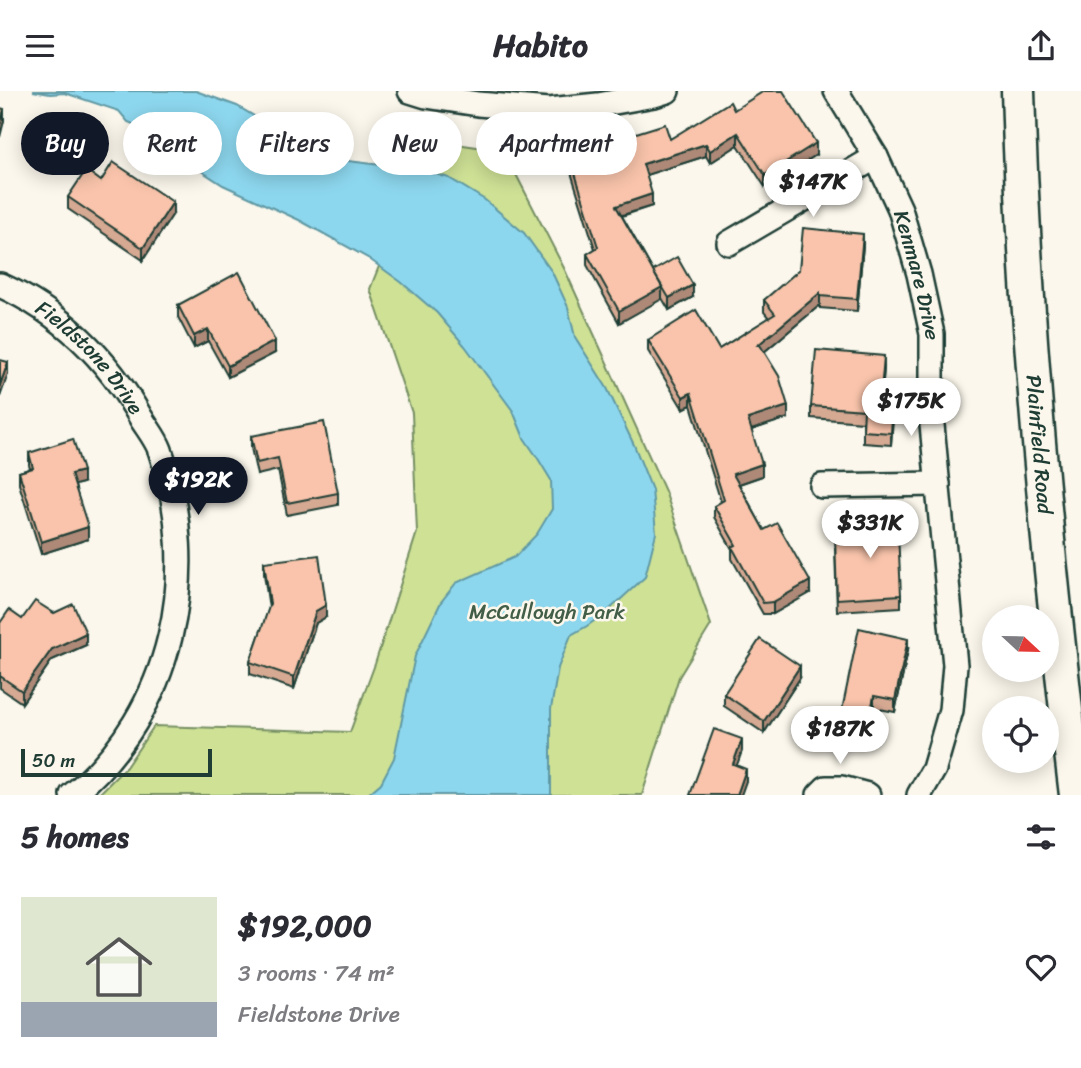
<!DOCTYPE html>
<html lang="en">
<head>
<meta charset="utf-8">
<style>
	:root { --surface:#fff; --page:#f7f7f7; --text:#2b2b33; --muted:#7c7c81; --line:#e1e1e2; --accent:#111827 }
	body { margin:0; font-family:Sriracha,sans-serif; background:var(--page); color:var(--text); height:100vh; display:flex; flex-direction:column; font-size:26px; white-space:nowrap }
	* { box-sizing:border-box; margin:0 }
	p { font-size:23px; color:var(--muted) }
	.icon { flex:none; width:38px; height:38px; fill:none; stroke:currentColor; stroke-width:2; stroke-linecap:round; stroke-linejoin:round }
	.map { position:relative; height:704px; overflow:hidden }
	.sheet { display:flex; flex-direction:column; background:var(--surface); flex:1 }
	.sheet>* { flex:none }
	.guide { position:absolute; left:21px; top:21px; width:700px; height:63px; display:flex; gap:14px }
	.needle { width:46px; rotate:112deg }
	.controls { position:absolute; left:982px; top:514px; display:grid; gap:14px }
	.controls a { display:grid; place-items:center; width:77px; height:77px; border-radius:50%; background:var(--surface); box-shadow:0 4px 18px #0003; font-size:35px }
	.scale { position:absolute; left:21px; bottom:18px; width:191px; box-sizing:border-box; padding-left:7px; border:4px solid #1f3d34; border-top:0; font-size:19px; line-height:24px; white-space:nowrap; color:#1f3d34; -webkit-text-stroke:5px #fbf7ec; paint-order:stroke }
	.price { position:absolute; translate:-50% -60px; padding:0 16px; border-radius:24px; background:#fff; color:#222; font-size:23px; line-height:46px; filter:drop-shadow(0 2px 4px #0008) }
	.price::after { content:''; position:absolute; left:50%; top:42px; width:21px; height:16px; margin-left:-10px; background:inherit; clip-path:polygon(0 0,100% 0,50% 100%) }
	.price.current { background:var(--accent); color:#fff }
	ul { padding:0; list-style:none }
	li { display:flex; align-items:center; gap:21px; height:175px; padding:0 21px }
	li+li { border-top:2px solid var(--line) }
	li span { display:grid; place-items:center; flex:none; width:196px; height:140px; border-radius:0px; color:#555 }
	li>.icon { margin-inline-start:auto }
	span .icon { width:84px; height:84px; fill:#fffc; stroke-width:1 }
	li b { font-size:30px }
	h2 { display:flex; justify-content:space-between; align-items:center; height:84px; padding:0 21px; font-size:30px }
	.tag { padding:0 24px; border-radius:32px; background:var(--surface); box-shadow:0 4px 18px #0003; font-size:24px; line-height:63px }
	.tag.current { background:var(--accent); color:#fff }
	header { display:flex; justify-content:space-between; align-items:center; height:91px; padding:0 21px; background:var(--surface); font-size:32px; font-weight:800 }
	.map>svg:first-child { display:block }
	.green { fill:#cee195; stroke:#768f64; stroke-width:2 }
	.water { fill:#8dd7ee; stroke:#6199a4; stroke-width:2 }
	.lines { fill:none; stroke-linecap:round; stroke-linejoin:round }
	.street-casing { stroke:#1f3d34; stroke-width:28 }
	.secondary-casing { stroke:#1f3d34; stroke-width:37 }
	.street { stroke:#fbf7ec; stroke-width:23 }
	.secondary { stroke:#fbf7ec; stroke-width:32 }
	.wall { fill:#d6a993; stroke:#1f3d34; stroke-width:2 }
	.shaded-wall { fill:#ae8978; stroke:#1f3d34; stroke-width:2 }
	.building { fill:#f9c4ab; stroke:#1f3d34; stroke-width:2 }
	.labels { text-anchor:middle; stroke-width:5; stroke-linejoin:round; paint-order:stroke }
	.street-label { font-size:21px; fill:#1f3d34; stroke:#fbf7ec }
	.park-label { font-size:21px; fill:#425e47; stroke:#fbf7ec }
</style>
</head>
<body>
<header><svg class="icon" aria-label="menu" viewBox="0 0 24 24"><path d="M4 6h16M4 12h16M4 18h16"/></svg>Habito<svg class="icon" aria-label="share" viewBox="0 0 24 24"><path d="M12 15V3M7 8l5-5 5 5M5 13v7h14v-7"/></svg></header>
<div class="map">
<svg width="1081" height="704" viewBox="0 0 1081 704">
	<rect width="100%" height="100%" fill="#fbf7ec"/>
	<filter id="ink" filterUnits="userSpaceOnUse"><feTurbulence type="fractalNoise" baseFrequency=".0143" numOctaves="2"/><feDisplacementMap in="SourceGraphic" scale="14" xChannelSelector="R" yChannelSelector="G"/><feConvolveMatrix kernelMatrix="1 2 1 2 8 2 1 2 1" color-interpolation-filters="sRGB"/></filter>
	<g filter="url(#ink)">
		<path class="green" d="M429,49L504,60L565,179L665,400L711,534L679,586L642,704H98L126,676L154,635L350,641L375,573L417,441L412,322L370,198Z"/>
		<path class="water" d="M33,0H196L237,15L300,52L332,68L422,79L449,87L485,109L524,142L552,181L568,216L575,246L607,297L634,354L652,399L656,442L645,486L608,520L587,535L571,544L558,577L551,618V704H367L381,692L394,667L415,565L441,511L456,492L515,466L537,443L552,418L551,389L537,366L524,347L513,320L465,255L437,222L401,191L368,167L299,129L223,94L192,74L143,37L128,31L119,20L65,2L50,3Z"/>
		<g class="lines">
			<g class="street-casing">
				<g id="street">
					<path d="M410,0L426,5L478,13L549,19L598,14L654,4L667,0"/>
					<path id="s1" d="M836,0L876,66L900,118L919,183L932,243V334L955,574L951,619L934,678L919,704"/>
					<path d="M729,152L876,66"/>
					<path id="s2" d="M0,194C62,222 108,268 141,327C147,337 156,348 160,359C202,480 174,621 72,704"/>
					<path d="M822,395L938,393"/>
					<path d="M819,704L826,697H842L868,704"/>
				</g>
			</g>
			<g class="secondary-casing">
				<g id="secondary">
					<path id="s3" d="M1018,0C1025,236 1048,470 1076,704"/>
				</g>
			</g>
			<use href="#street" class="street"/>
			<use href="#secondary" class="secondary"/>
		</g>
		<g class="wall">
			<path d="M734,19L816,64L765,96L738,54L710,72L706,65L646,84L652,115L622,125L653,180L693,206L669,219L662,207L619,232L587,174V163L595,158L569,75V63L670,48Z"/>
			<path d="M101,90L173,123L143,169L68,118V106Z"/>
			<path d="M863,154L857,220L820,217V214L764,261L788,327L751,339L762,385L739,393L764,439L810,502L773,523H763L732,468V458L714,426V415L721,411L691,314L683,318L648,260V249L719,258L769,227L764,221V209Z"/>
			<path d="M178,214L275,262L228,286L208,250L194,257L178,226Z"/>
			<path d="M884,277L881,313L893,326L891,354L863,352V331L811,327V315Z"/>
			<path d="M251,345L338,402V414L287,424L278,379L257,384L251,357Z"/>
			<path d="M29,362L83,392L75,394L88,448L41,463L19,393V381L30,378L29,374Z"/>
			<path d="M870,422L901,504V516L837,520L835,457L870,443Z"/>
			<path d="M264,471L326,526L316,532L294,598L250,583V571L269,517L264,483Z"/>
			<path d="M22,528L86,554L52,569L22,612L0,597V532Z"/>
			<path d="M908,559L895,621L874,617L868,647L840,641V629Z"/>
			<path d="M800,587L764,642L724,615V603Z"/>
		</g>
		<g class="shaded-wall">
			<path d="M4,18V30L0,46V34Z"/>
			<path d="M738,42V54L710,72V60Z"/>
			<path d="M816,52V64L765,96V84Z"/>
			<path d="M706,53V65L643,85V73Z"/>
			<path d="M652,103V115L616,126V115Z"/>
			<path d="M173,111V123L143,169V157Z"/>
			<path d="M863,143V154L857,220V208Z"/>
			<path d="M693,194V206L669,219V207Z"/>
			<path d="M662,196V208L619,232V220Z"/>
			<path d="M820,202V214L758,266V254Z"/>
			<path d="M208,238V250L194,257V245Z"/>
			<path d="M275,250V262L228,286V275Z"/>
			<path d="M884,265V277L880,325V313Z"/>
			<path d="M8,271V283L0,306V294Z"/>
			<path d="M691,302V314L683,318V306Z"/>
			<path d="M893,314V326L891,354V342Z"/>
			<path d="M788,315V327L748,340V328Z"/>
			<path d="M762,373V385L733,395V383Z"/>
			<path d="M83,380V392L71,395V383Z"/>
			<path d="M88,436V448L41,463V451Z"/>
			<path d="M810,490V502L773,523V511Z"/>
			<path d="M326,514V526L316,532L294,598V586L316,520Z"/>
			<path d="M86,542V554L52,569L22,612V600L52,558Z"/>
			<path d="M908,548V559L895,621V609Z"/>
			<path d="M800,575V587L764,642V630Z"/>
			<path d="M874,605V617L868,647V635Z"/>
			<path d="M742,648V660L733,685V673Z"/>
			<path d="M746,678V690L741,704H737Z"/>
		</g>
		<g class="building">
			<path d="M764,0H783L816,52L765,84L738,42L710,60L706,53L643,73L652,103L616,115L662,196L619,220L587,163L598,156L569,63L665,33L670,48L730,11L734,19Z"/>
			<path d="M0,17L4,18L0,34Z"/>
			<path d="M113,71L173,111L143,157L68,106L86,79L101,90Z"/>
			<path d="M803,137L863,143L857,208L820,205V202L758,254H760L779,285L788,315L748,328L762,373L733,383L764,439L777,432L810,490L773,511L763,512L732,456L736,454L714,415L724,409L691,302L683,306L648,249L696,219L719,258L775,223L764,209L799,179Z"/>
			<path d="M677,166L693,194L669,207L653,180Z"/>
			<path d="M239,181L275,250L228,275L208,238L194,245L178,214Z"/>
			<path d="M816,259L884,265L880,313L893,314L891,342L863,340L864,319L811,315Z"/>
			<path d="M0,269L8,271L0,294Z"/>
			<path d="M324,331L338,402L287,412L278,367L257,372L251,345Z"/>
			<path d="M73,348L83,380L71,383L88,436L41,451L19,381L33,377L29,362Z"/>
			<path d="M897,421L901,504L837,508L835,445L871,443L870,422Z"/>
			<path d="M319,464L326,514L316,520L294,586L250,571L270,513L264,471Z"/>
			<path d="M35,510L54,522L73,513L86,542L52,558L22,600L0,585V532L9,519L22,528Z"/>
			<path d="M859,537L908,548L895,609L874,605L868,635L840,629Z"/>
			<path d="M760,548L800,575L764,630L724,603Z"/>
			<path d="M714,638L742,648L733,673L746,678L737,704H690Z"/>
		</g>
	</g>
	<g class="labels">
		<g class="street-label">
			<text dy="7" stroke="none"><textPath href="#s1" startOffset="203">Kenmare Drive</textPath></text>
			<text dy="7" stroke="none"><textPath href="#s2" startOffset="117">Fieldstone Drive</textPath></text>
			<text dy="7" stroke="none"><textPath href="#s3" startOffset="354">Plainfield Road</textPath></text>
		</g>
		<g class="park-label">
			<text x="547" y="528">McCullough Park</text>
		</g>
	</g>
</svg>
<div class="controls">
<a><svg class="needle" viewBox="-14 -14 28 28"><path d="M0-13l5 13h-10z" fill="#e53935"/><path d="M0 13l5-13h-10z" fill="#7c7c81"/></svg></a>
<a><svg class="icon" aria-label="locate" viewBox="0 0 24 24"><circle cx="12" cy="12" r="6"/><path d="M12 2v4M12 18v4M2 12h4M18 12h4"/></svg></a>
</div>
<div class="scale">50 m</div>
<b class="price" style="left:813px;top:128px">$147K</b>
<b class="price" style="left:911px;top:347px">$175K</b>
<b class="price current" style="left:198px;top:426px">$192K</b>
<b class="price" style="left:870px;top:469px">$331K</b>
<b class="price" style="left:840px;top:675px">$187K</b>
<div class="guide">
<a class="tag current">Buy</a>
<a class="tag">Rent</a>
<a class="tag">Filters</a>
<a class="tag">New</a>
<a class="tag">Apartment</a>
</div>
</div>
<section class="sheet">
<h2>5 homes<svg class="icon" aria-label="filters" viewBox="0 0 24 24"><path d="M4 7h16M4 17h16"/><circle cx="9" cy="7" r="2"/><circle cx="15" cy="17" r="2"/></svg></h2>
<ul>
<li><span style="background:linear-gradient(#dfe7d0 75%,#9aa5b1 0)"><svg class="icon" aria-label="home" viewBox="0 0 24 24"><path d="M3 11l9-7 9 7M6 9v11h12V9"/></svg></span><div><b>$192,000</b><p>3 rooms · 74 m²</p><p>Fieldstone Drive</p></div><svg class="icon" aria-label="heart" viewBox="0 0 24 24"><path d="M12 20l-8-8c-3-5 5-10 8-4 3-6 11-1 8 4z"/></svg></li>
</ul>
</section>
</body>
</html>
